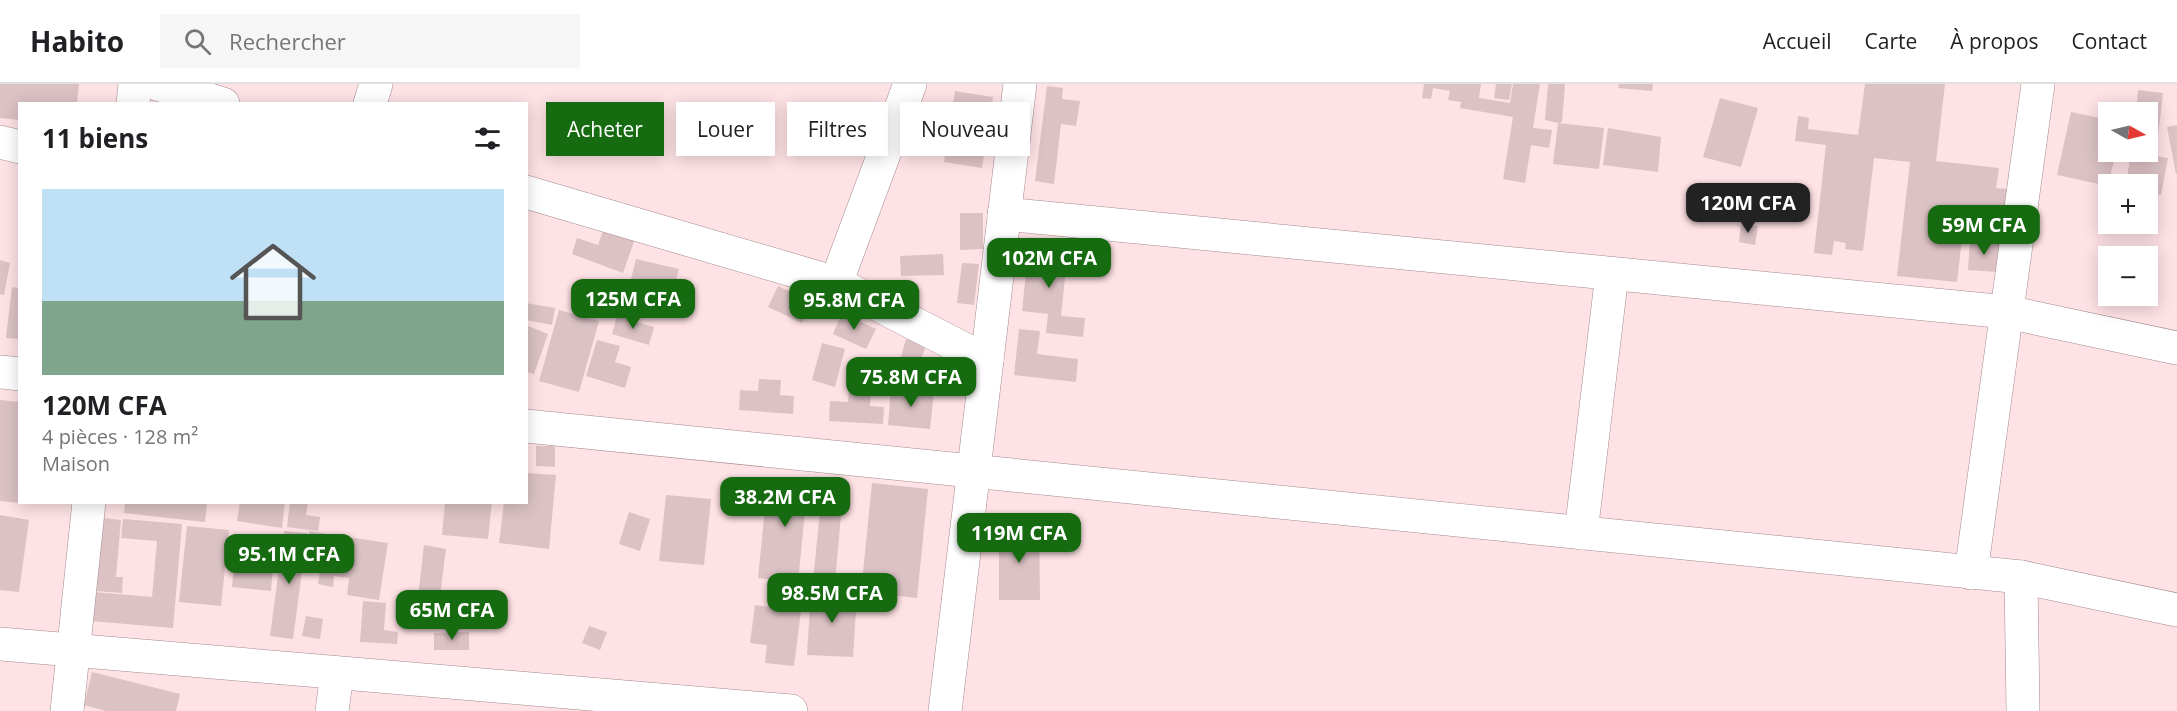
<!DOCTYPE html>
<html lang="fr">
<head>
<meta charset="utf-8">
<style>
	:root { --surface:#fff; --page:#f6f6f6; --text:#202124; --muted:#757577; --line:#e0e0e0; --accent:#166a0f }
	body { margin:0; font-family:"Open Sans",sans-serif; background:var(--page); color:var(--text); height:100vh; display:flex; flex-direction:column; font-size:22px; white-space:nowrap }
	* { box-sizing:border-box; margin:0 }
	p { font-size:20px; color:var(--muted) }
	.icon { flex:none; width:33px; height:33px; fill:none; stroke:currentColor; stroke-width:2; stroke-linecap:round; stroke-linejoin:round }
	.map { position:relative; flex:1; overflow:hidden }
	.side { position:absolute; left:18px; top:18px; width:510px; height:402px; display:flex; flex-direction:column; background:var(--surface); border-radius:0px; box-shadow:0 3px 15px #0003 }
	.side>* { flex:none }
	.guide { position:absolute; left:546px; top:18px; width:570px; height:54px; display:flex; gap:12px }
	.needle { width:39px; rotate:98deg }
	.tools { position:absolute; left:2098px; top:18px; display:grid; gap:12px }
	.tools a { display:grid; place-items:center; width:60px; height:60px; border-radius:0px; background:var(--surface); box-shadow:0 3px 15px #0003; font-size:30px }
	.price { position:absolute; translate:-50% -51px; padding:0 14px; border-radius:12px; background:var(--accent); color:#fff; font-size:20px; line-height:39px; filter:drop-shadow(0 2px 3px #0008) }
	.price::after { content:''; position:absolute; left:50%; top:36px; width:18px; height:14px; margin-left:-9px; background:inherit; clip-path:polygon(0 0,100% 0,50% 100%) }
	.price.current { background:#222; color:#fff }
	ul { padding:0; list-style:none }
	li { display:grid; align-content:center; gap:12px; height:318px; padding:0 24px }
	li span { display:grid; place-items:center; height:186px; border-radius:0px; color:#555 }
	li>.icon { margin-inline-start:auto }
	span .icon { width:108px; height:108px; fill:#fffc; stroke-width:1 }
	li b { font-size:26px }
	h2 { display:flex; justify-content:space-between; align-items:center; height:72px; padding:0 24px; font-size:26px }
	.pill { padding:0 21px; border-radius:0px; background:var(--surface); box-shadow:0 3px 15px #0003; font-size:21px; line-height:54px }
	.pill.current { background:var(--accent); color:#fff }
	header { display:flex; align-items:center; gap:36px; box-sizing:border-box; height:84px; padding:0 30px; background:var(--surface); border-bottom:2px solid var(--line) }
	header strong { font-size:28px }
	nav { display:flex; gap:33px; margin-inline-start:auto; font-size:21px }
	.search { width:420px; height:54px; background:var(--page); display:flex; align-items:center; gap:15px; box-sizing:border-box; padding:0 21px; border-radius:0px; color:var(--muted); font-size:22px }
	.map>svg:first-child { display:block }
	.building { fill:#dcc2c5 }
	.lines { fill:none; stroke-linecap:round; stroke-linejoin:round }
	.minor-casing { stroke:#a48b8e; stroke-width:34 }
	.minor { stroke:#fff; stroke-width:33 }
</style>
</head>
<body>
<header>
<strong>Habito</strong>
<div class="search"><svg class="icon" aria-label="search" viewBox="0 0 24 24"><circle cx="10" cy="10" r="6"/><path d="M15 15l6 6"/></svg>Rechercher</div>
<nav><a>Accueil</a><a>Carte</a><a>À propos</a><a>Contact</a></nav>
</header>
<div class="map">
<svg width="2177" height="627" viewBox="0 0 2177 627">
	<rect width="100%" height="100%" fill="#fee2e5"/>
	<g class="building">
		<path d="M0,0H79L77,20H20V36L0,34Z"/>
		<path d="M1424,0H1481L1479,14L1510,19L1513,0H1540L1533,44L1552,46L1549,64L1531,61L1525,99L1503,95L1513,33L1460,24L1461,18L1448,16L1450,7L1433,4L1431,15L1422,14Z"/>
		<path d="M1496,0H1512L1509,16L1494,14Z"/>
		<path d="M1548,0H1565L1562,38L1558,39L1545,36Z"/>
		<path d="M1619,0H1653L1652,7L1618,4Z"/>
		<path d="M1865,0H1945L1936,77L1999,84L1996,104L2016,106L2012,143L1964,137L1957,198L1897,192L1910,78L1874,74L1863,167L1845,165L1846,159L1834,157L1832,171L1814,169L1826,61L1795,57L1798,32L1809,34L1808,45L1858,51Z"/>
		<path d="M1047,2L1063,4L1062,15L1080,17L1076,42L1061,40L1054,100L1035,97Z"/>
		<path d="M2138,6L2163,9L2156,70L2148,69V28H2136Z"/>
		<path d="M955,7L993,13L982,84L944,78Z"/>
		<path d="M1720,14L1758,24L1741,83L1703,73Z"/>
		<path d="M2071,28L2109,36V68H2116L2108,102L2057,91Z"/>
		<path d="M1558,39L1604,44L1599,85L1553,80Z"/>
		<path d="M2177,41V90H2176L2167,43Z"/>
		<path d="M1608,44L1661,53L1658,88L1603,81Z"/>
		<path d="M2131,68L2168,74L2161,111L2148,108V100H2126Z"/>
		<path d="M960,129H983V165L960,166Z"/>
		<path d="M605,141L636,152L623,189L572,170L577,154L598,161Z"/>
		<path d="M1741,141L1758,142L1755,161L1739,158Z"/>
		<path d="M1970,156L2000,158L1998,188L1968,186Z"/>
		<path d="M1029,160L1068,165L1061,232L1085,234L1083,253L1046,249L1048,230L1022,227Z"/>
		<path d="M943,170L944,191L901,192L900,172Z"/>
		<path d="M636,175L679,185L668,229L625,218Z"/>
		<path d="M0,176L10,179L4,211L0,210Z"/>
		<path d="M962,179L979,180L974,221L957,219Z"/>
		<path d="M778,202L812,218L802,239L768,223Z"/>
		<path d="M12,203L20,204V255L6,254Z"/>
		<path d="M526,219L555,224L552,241L526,236Z"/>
		<path d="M559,226L599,237L579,308L539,297Z"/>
		<path d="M842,229L876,245L866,265L833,250Z"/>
		<path d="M617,232L654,243L649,261L612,250Z"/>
		<path d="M528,242L548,250L534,290L526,288Z"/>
		<path d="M1019,245L1040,247L1037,270L1078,275L1076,298L1014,291Z"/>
		<path d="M906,255L926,262L920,278L901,273Z"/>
		<path d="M597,256L620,262L615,278L631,283L625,304L586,292Z"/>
		<path d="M822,259L845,265L835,303L812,296Z"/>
		<path d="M759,295L781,296L780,311L794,312L793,330L739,326L740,306L758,307Z"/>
		<path d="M891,303L934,308L930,345L888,341Z"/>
		<path d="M849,305L871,307L870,322L884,323L883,340L829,337L830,317L848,318Z"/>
		<path d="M0,316L20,318V419L0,417Z"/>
		<path d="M536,362H555V383L536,382Z"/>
		<path d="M526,389L556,391L549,465L499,459L504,418H526Z"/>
		<path d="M768,394L817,399L814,428L805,427L798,498L758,494Z"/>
		<path d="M872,399L928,405L917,514L861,508Z"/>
		<path d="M666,411L711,415L704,481L659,477Z"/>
		<path d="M821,417L842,419L835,499L813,497Z"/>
		<path d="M125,418H207L205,438L124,429Z"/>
		<path d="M240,418H285L282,444L237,437Z"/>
		<path d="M290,418H308L306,431L320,433L318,447L287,443Z"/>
		<path d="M445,418H492L488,455L442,451Z"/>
		<path d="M629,428L650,435L640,467L619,460Z"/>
		<path d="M0,431L29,436L19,508L0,506Z"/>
		<path d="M103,434L121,436L116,493H123L122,509L96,507Z"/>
		<path d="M123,435L182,440L173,544L91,537L94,508L152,513L157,457L121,454Z"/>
		<path d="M187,442L229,446L221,522L179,518Z"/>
		<path d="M1039,444L1040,516H999V445Z"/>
		<path d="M284,447L307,449L293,555L270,552Z"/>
		<path d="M309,447L345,453L342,474H345L348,453L388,459L379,516L347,511L349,494L334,492L333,503L318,500L323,468L306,466Z"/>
		<path d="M236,453L275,456L271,507L232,503Z"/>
		<path d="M424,461L446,465L437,535L416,532Z"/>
		<path d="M811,507L857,510L853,573L807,571Z"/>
		<path d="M363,517L386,519L384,546L398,548L397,560L360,558Z"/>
		<path d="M755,521L801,527L794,582L765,579L767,561L750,559Z"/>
		<path d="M306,532L323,535L320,555L302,552Z"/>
		<path d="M589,542L607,548L600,566L582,559Z"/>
		<path d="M469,548V566H434V549Z"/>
		<path d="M92,588L180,610L176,627H106L84,621Z"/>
	</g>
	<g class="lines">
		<g class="minor-casing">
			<g id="minor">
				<path d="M157,0L223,20"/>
				<path d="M133,20L135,0"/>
				<path d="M370,20L376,0"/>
				<path d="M0,58L20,63"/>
				<path d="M526,108L836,199L987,277"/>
				<path d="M1004,130L2007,228L2177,264"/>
				<path d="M836,199L910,0"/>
				<path d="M0,288L20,290"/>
				<path d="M526,342L2021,493L2177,526"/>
				<path d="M1581,449L1612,190"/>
				<path d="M1971,489L2038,0"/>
				<path d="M2021,493L2023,627"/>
				<path d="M0,560L791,627"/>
				<path d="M67,627L89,418"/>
				<path d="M332,627L337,589"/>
				<path d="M945,627L1020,0"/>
			</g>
		</g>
		<use href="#minor" class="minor"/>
	</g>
</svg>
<div class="tools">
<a><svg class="needle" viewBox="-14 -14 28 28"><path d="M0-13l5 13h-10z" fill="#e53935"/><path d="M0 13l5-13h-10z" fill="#757577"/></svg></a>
<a>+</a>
<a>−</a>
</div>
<b class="price current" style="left:1748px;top:150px">120M CFA</b>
<b class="price" style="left:1984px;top:172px">59M CFA</b>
<b class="price" style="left:1049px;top:205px">102M CFA</b>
<b class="price" style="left:633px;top:246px">125M CFA</b>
<b class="price" style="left:854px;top:247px">95.8M CFA</b>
<b class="price" style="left:911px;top:324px">75.8M CFA</b>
<b class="price" style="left:785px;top:444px">38.2M CFA</b>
<b class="price" style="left:1019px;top:480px">119M CFA</b>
<b class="price" style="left:289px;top:501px">95.1M CFA</b>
<b class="price" style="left:832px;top:540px">98.5M CFA</b>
<b class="price" style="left:452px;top:557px">65M CFA</b>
<div class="guide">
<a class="pill current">Acheter</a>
<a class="pill">Louer</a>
<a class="pill">Filtres</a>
<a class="pill">Nouveau</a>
</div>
<section class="side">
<h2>11 biens<svg class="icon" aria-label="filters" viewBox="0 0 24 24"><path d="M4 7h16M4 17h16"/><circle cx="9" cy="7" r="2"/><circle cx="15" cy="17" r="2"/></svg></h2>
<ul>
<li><span style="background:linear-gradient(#bfe0f5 60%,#7fa58c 0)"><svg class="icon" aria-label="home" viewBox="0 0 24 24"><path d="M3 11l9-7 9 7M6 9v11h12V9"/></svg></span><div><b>120M CFA</b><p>4 pièces · 128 m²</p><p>Maison</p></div></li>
</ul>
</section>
</div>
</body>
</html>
